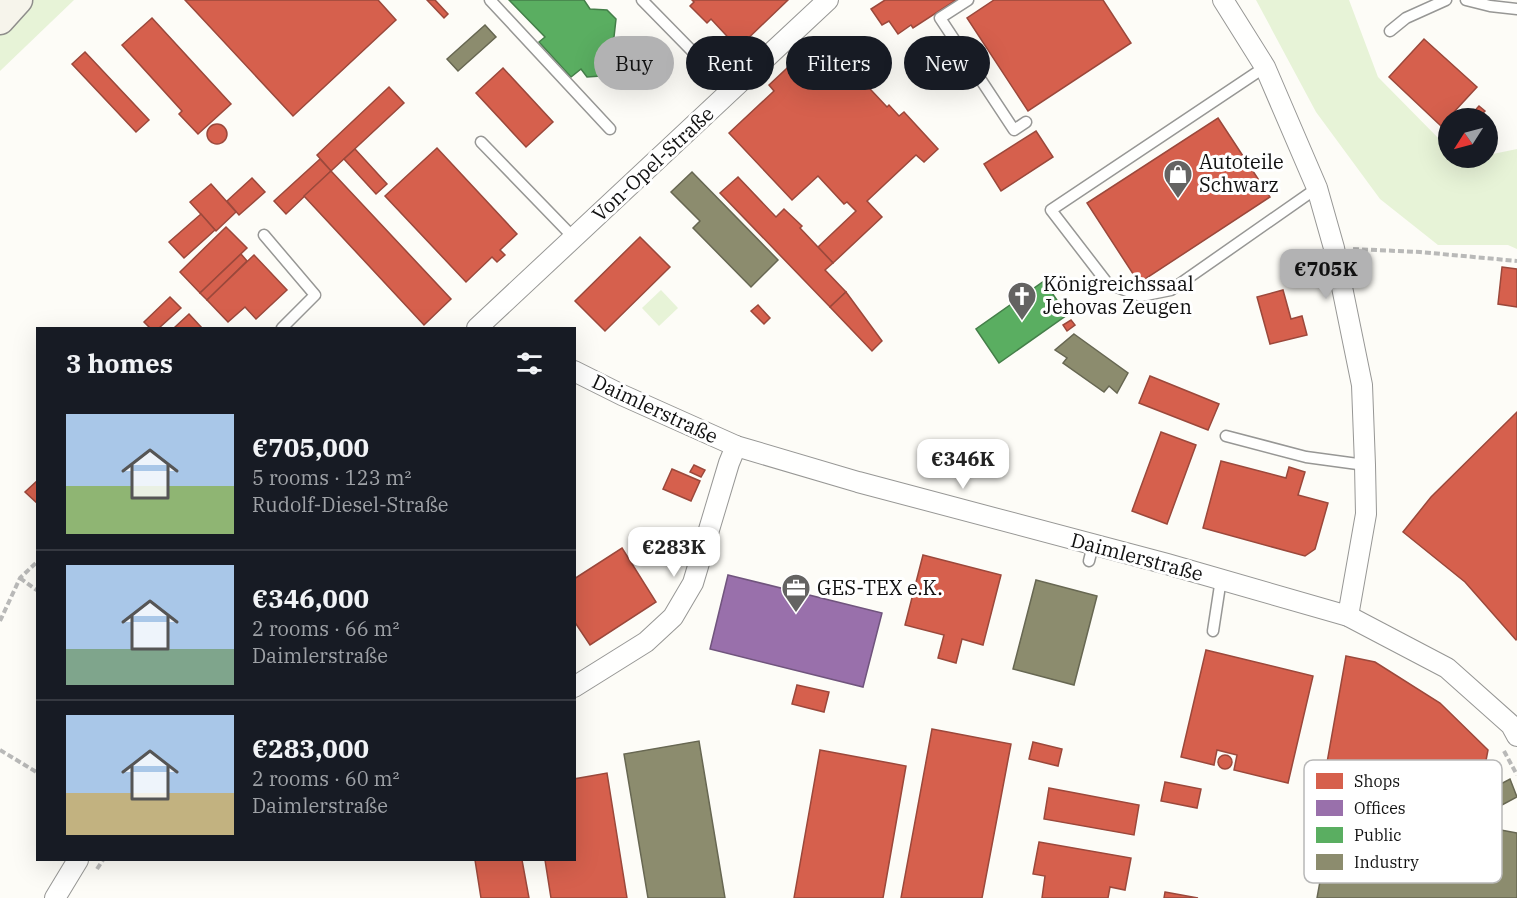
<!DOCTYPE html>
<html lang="en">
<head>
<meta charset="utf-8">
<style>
	:root { --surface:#171b24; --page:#242831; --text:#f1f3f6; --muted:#9ea1a6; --line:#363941; --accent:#b2b2b3 }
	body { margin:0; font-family:"IBM Plex Serif",serif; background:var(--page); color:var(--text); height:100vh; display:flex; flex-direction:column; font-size:22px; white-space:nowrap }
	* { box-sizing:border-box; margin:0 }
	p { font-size:20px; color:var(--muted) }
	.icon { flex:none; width:33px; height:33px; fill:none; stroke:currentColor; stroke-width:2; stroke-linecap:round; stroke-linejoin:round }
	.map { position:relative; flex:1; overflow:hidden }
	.side { position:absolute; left:36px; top:327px; width:540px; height:534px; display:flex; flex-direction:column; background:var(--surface); border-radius:0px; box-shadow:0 6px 24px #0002 }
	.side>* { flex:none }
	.guide { position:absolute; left:594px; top:36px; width:570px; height:54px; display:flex; gap:12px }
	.needle { width:39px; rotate:234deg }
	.fabs { position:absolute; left:1438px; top:108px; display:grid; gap:12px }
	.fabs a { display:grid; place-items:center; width:60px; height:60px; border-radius:50%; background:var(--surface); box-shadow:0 6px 24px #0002; font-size:30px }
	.price { position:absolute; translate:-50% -51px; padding:0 14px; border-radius:12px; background:#fff; color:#222; font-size:20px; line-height:39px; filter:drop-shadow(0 2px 3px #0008) }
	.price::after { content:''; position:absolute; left:50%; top:36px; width:18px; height:14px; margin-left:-9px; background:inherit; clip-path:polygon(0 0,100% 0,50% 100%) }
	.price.current { background:var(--accent); color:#111 }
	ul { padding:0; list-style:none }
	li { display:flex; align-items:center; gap:18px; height:150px; padding:0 30px }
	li+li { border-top:2px solid var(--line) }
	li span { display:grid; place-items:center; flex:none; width:168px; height:120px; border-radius:0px; color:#555 }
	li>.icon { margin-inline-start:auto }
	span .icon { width:72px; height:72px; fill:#fffc; stroke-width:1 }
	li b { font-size:26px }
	h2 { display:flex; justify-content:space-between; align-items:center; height:72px; padding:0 30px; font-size:26px }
	.tag { padding:0 21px; border-radius:27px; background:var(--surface); box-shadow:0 6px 24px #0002; font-size:21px; line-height:54px }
	.tag.current { background:var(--accent); color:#111 }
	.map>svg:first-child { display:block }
	.green { fill:#e7f3d7 }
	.shops { fill:#d6604d; stroke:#9b483b; stroke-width:1.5 }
	.offices { fill:#9970ab; stroke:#70547d; stroke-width:1.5 }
	.public { fill:#5aae61; stroke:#447f49; stroke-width:1.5 }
	.industry { fill:#8c8c6e; stroke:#676752; stroke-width:1.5 }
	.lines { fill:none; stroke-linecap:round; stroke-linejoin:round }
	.lane-casing { stroke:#979795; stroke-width:13 }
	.street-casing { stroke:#979795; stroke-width:22 }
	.secondary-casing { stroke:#8e8d8b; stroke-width:31 }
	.path { stroke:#b9b9b8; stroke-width:4; stroke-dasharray:6 3; stroke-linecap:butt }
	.lane { stroke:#fffffe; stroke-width:10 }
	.street { stroke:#fffffe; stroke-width:20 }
	.secondary { stroke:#f6f4eb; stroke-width:28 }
	.labels { text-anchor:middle; stroke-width:6; stroke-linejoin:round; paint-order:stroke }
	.poi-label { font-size:20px; fill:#111; stroke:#fff; text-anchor:start }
	.street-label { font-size:20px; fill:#111; stroke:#fff }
	.key { fill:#fff; stroke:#b8b8b8; stroke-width:1.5 }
	.key-label { font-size:16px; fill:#111 }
</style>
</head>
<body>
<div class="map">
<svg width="1517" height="898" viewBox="0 0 1517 898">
	<rect width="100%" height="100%" fill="#fdfcf7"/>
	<g class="green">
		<path d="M33,0H74L0,71V34Z"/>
		<path d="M1256,0H1349L1378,77L1449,149V158H1457L1461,161L1475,158H1488V155L1517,149V249L1508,245H1438L1380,199L1316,112Z"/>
		<path d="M661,290L678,308L659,326L642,308Z"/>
	</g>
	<g class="shops">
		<path d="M185,0H378L396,20L293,116Z"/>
		<path d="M427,0H435L448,14L444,18Z"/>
		<path d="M692,0H788L738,48L711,19L707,23L690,6L694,2Z"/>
		<path d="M885,0H956L913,28L911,25L898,34L889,21L882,25L871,9Z"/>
		<path d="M994,0H1103L1131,43L1028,111L967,18Z"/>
		<path d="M152,18L231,104L198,134L179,114L182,111L122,45Z"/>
		<path d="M1424,39L1477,87L1441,126L1389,77Z"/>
		<path d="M825,41L887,107L889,105L899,116L904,112L938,149L924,162L916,155L867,201L882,217L833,263L818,247L856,211L847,202L844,204L818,176L792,200L729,133L774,91L769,85L801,55L806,59Z"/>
		<path d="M724,44L732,53L726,58L717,49Z"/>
		<path d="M85,52L149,120L136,132L72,64Z"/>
		<path d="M503,68L553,122L526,147L476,93Z"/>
		<path d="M389,87L404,103L331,171L317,155Z"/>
		<path d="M1479,106L1485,111L1481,115L1485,118H1468Z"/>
		<path d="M1218,118L1270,197L1139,283L1087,203Z"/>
		<circle cx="217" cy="134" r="10"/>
		<path d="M1036,131L1053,157L1001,191L984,164Z"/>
		<path d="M437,148L517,234L500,250L505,255L497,262L492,257L466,282L385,196Z"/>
		<path d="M355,149L387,184L376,194L344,159Z"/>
		<path d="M320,159L331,171L286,214L274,201Z"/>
		<path d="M331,171L451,299L424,325L304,196Z"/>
		<path d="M738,177L776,217L784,209L802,226L800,228L833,263L825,270L846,292L830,307L720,193Z"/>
		<path d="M252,178L265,192L239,215L227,201Z"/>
		<path d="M211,184L236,212L216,231L190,202Z"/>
		<path d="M201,214L215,230L184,258L169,242Z"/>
		<path d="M226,227L247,248L200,293L180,272Z"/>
		<path d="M640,237L670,267L605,331L575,301Z"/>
		<path d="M241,254L247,261L207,300L200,293Z"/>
		<path d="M254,255L287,290L256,319L245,307L228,322L207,300Z"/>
		<path d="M1502,267L1517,269V307L1498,304Z"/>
		<path d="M1283,290L1291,319L1302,316L1307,335L1270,344L1257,297Z"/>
		<path d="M846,292L882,341L872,351L830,307Z"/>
		<path d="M170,297L181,308L159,328H150L144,322Z"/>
		<path d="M758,305L770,318L764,324L751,311Z"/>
		<path d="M189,314L202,328H174Z"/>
		<path d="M1071,320L1075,325L1067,331L1063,325Z"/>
		<path d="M1150,376L1219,404L1208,430L1139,403Z"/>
		<path d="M1517,412V639L1516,640L1465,582L1403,532L1431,497Z"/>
		<path d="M1161,432L1196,445L1167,524L1132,511Z"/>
		<path d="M1221,461L1286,478L1289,467L1305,472L1298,495L1328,503L1315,549L1305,556L1203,528Z"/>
		<path d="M694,465L705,470L701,477L690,472Z"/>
		<path d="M672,469L700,481L691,501L663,489Z"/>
		<path d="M38,480V504L25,492Z"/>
		<path d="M622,548L656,602L590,645L574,621V579Z"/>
		<path d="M923,555L1001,575L983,645L962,639L956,663L938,658L944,635L905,625Z"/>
		<path d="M1206,650L1313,676L1288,783L1234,770L1237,755L1217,750L1214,765L1181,757Z"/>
		<path d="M1346,656L1375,662L1440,703L1488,750L1476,813L1323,785Z"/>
		<path d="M797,685L829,692L824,712L792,704Z"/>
		<path d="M932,729L1011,744L982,898H901Z"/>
		<path d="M1033,742L1062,749L1058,766L1029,759Z"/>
		<path d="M820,750L906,766L883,898H794Z"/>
		<circle cx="1225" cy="762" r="7"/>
		<path d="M607,773L627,898H551L545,860H574V779Z"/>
		<path d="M1165,782L1201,789L1197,808L1161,801Z"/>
		<path d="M1049,788L1139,805L1134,835L1044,819Z"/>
		<path d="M1039,842L1131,858L1125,890L1110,887L1108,898H1042L1045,876L1033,874Z"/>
		<path d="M475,860H522L529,898H481Z"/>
		<path d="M1165,892L1198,898H1164Z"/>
	</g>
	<path class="offices" d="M728,575L882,613L863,687L710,649Z"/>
	<g class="public">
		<path d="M509,0H584L590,9L607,10L616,19L614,37L606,44V51H613L614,66L601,76L587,77L581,69L571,77L539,42L545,37Z"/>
		<path d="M1044,281L1067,315L999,363L976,329Z"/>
	</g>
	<g class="industry">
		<path d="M485,25L496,37L458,71L447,59Z"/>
		<path d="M692,172L778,260L751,287L693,228L700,221L671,192Z"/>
		<path d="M1074,334L1128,373L1117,393L1109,386L1104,392L1063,363L1067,358L1055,350Z"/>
		<path d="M1036,580L1097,596L1074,685L1013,669Z"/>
		<path d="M699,741L725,898H648L624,754Z"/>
		<path d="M1510,779L1517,797L1502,805L1493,788Z"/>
		<path d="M1335,799L1517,833V898H1317Z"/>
	</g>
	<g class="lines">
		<g class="lane-casing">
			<g id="lane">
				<path d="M490,0L610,129"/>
				<path d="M642,0L693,52"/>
				<path d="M968,0L940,18L1014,130L1026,122"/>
				<path d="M1466,0L1490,6L1517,9"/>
				<path d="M1390,31L1406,18L1446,0"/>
				<path d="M1265,67L1051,210L1108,284L1141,296L1171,290L1317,188"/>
				<path d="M481,142L574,238"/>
				<path d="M264,235L315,295L282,328"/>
				<path d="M1226,436L1306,457L1365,465"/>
				<path d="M1089,561L1093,545"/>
				<path d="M1213,631L1221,579"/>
			</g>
		</g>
		<g class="street-casing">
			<g id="street">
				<path d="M1223,0L1265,67L1317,188L1334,248L1362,385L1365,465L1366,514L1348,616"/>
				<path d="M477,328L828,0"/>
				<path d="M574,371L622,395L736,446L858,482L1167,564L1348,616L1447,668L1511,725L1517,736"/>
				<path d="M574,687L646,642L673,617L693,583L729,463L736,446"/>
				<path d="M55,898L78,860"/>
			</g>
		</g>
		<g class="secondary-casing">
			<path id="secondary" d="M0,20L18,0"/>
		</g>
		<g class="path">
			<path d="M1353,249L1420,252L1517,261"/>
			<path d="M20,578L38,591"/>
			<path d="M0,621L20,578L38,561"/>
			<path d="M0,750L38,773"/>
			<path d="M1504,751L1517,775"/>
			<path d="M97,869L103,860"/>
		</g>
		<use href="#lane" class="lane"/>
		<use href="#street" class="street"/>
		<use href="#secondary" class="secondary"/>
	</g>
	<defs>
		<g id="shop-pin" transform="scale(1.5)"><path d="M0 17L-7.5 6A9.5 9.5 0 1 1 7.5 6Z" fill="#646362" stroke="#fff"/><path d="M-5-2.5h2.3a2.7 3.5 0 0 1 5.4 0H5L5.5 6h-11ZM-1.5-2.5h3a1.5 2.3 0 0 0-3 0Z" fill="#fff"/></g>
		<g id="church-pin" transform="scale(1.5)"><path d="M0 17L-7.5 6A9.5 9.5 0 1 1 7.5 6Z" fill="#646362" stroke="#fff"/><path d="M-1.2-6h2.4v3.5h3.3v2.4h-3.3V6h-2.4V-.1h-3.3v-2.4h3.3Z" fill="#fff"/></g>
		<g id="office-pin" transform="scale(1.5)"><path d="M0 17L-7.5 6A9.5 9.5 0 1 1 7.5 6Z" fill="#646362" stroke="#fff"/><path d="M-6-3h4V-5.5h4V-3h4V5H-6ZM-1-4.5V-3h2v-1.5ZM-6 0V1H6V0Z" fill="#fff"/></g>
	</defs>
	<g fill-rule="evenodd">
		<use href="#shop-pin" x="1178" y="174"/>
		<use href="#church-pin" x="1022" y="296"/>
		<use href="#office-pin" x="796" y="588"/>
	</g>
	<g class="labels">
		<g class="poi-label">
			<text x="1199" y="169">Autoteile<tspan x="1199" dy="23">Schwarz</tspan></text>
			<text x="1043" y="291">Königreichssaal<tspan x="1043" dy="23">Jehovas Zeugen</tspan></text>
			<text x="817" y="595">GES-TEX e.K.</text>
		</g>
		<g class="street-label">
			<text transform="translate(653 164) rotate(-43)" y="7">Von-Opel-Straße</text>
			<text transform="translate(655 409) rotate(25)" y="7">Daimlerstraße</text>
			<text transform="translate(1137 557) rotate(15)" y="7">Daimlerstraße</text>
		</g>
	</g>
	<rect x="1304" y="760" width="198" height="123" rx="9" class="key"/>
	<rect x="1316" y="773" width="27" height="16" fill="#d6604d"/>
	<rect x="1316" y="800" width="27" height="16" fill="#9970ab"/>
	<rect x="1316" y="827" width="27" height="16" fill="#5aae61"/>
	<rect x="1316" y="854" width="27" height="16" fill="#8c8c6e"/>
	<g class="key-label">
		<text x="1354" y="787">Shops</text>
		<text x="1354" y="814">Offices</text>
		<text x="1354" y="841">Public</text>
		<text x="1354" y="868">Industry</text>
	</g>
</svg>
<div class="fabs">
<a><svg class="needle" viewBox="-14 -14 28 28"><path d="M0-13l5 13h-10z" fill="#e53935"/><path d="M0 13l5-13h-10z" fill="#9ea1a6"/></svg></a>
</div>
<b class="price current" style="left:1326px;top:300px">€705K</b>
<b class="price" style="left:963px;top:490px">€346K</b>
<b class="price" style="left:674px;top:578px">€283K</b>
<div class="guide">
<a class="tag current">Buy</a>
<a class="tag">Rent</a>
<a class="tag">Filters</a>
<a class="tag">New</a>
</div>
<section class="side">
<h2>3 homes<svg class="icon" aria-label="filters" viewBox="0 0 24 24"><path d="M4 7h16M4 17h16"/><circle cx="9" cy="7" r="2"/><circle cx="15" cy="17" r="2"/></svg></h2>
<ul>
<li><span style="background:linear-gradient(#a9c7e8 60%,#8fb573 0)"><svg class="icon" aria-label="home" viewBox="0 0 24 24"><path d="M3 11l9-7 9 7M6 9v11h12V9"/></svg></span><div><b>€705,000</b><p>5 rooms · 123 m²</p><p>Rudolf-Diesel-Straße</p></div></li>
<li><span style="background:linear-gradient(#a9c7e8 70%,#7fa58c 0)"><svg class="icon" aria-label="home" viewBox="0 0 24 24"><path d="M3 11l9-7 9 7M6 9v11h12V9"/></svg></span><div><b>€346,000</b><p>2 rooms · 66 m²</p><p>Daimlerstraße</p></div></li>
<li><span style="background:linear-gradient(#a9c7e8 65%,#c2b280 0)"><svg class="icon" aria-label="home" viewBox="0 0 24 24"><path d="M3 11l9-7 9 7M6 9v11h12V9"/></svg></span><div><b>€283,000</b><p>2 rooms · 60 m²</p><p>Daimlerstraße</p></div></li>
</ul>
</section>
</div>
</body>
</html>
